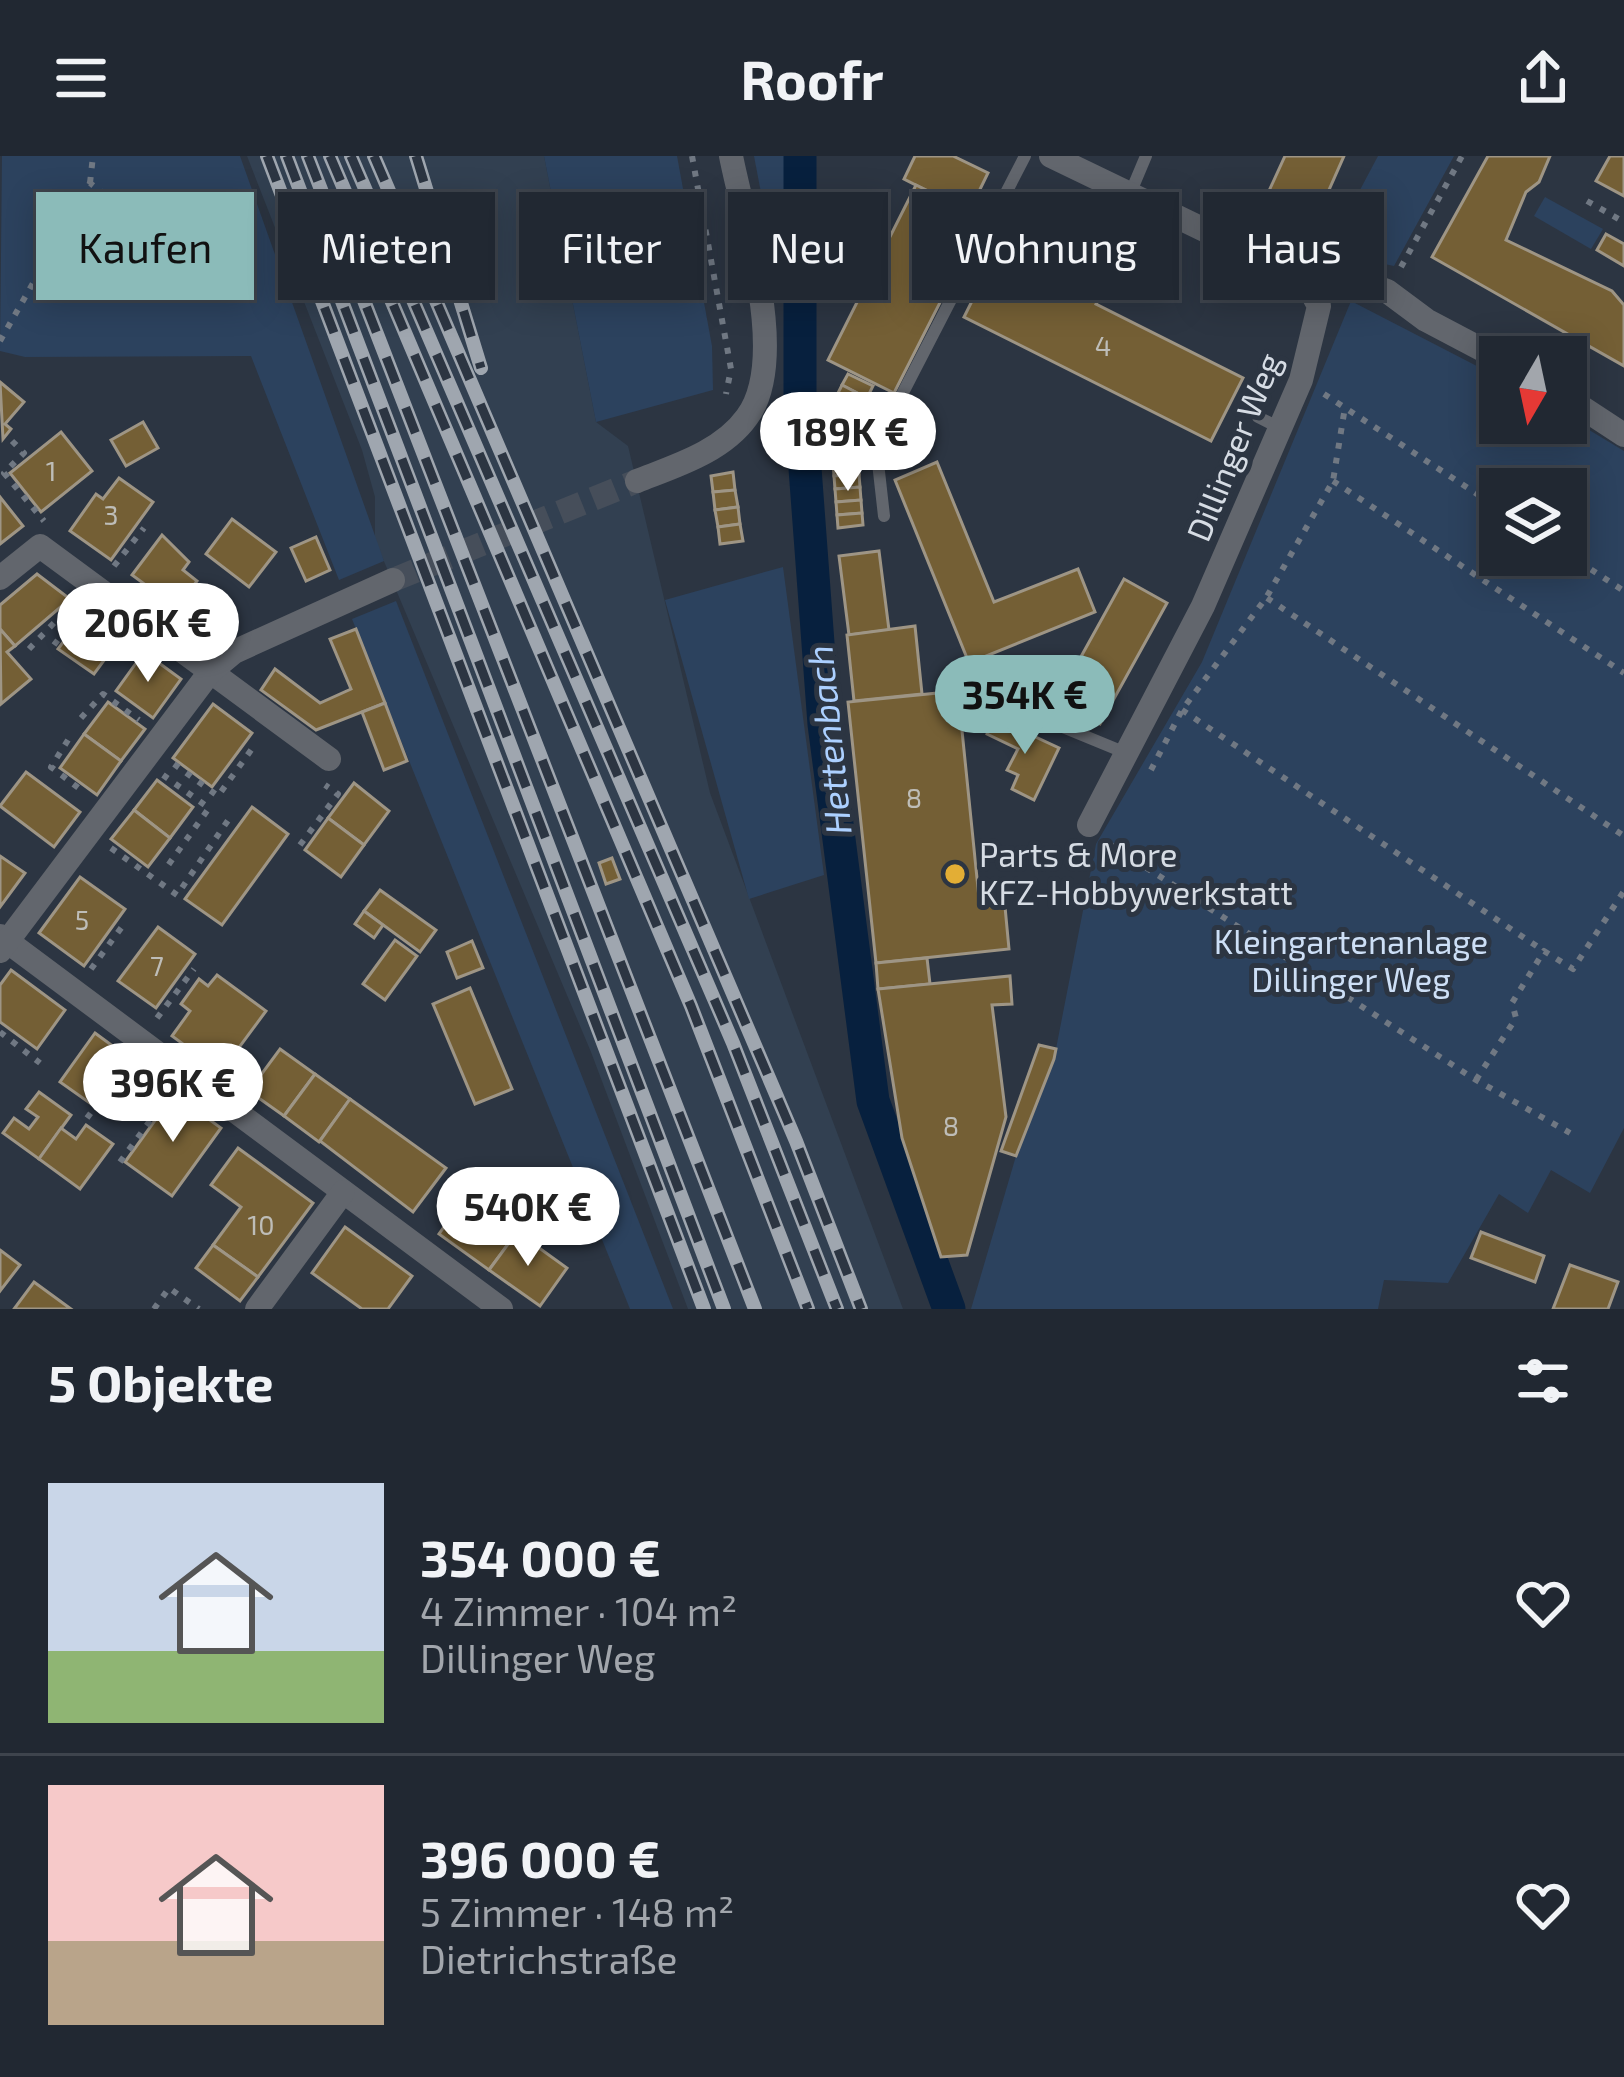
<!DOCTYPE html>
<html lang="de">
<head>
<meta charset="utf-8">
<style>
	:root { --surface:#212832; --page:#2d343e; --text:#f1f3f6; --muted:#a2a6ac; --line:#3e444d; --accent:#8bbbb9 }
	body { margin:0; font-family:"Exo 2",sans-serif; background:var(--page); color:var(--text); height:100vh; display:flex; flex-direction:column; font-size:45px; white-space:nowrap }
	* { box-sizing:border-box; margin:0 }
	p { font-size:39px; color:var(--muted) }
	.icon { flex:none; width:66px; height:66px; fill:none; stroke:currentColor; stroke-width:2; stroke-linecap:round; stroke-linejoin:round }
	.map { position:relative; height:1153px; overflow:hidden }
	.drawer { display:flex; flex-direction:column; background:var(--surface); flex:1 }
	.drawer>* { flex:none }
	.guide { position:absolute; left:36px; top:36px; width:1554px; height:108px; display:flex; gap:24px }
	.needle { width:78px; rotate:189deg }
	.fabs { position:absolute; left:1479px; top:180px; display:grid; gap:24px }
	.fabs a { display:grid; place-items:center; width:108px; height:108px; border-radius:0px; background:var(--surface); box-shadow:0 6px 30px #0003,0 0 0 3px var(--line); font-size:60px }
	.price { position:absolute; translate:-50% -102px; padding:0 27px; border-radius:42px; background:#fff; color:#222; font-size:39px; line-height:78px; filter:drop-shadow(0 3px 6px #0008) }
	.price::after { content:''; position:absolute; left:50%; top:72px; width:36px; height:27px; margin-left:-18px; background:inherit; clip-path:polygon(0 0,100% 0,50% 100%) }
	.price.on { background:var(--accent); color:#111 }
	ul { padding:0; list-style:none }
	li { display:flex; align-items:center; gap:36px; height:300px; padding:0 48px }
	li+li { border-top:3px solid var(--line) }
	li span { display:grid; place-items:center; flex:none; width:336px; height:240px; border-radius:0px; color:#555 }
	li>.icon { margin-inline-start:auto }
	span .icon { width:144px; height:144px; fill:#fffc; stroke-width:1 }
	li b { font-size:51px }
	h2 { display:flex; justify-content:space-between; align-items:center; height:144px; padding:0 48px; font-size:51px }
	.tag { padding:0 42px; border-radius:0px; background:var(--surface); box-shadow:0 6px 30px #0003,0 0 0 3px var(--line); font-size:42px; line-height:108px }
	.tag.on { background:var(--accent); color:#111 }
	header { display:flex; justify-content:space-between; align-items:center; height:156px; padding:0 48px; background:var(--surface); font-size:54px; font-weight:700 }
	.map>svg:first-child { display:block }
	.built { fill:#324051 }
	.green { fill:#2c425e; fill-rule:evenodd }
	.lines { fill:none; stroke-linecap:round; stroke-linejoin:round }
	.canal { stroke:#07203e; stroke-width:33 }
	.building { fill:#745f35; stroke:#9e9585; stroke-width:3 }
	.street-tunnel { stroke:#464e5a; stroke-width:24; stroke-dasharray:24 12; stroke-linecap:butt }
	.path { stroke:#707883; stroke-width:6; stroke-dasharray:6 9; stroke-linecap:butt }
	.lane { stroke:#62666d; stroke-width:12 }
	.street { stroke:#62666d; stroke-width:24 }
	.rail-casing { stroke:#9fa6af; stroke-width:14 }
	.rail { stroke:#2c3542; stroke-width:9; stroke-dasharray:27; stroke-linecap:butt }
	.poi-dot { fill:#e3ae35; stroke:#2c3542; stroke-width:4.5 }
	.labels { text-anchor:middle; stroke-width:10; stroke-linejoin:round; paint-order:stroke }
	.number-label { font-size:27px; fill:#bebdb8 }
	.street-label { font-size:33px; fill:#d6dce4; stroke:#2c3542 }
	.poi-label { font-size:33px; fill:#d6dce4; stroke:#2c3542; text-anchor:start }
	.park-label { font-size:33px; fill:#cddff6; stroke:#2c3542 }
	.water-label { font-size:36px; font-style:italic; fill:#acd0ff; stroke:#2c3542 }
</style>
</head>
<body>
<header><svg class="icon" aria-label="menu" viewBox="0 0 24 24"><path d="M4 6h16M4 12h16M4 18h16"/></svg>Roofr<svg class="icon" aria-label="share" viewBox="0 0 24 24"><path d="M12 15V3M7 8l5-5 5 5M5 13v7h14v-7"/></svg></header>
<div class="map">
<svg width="1624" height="1153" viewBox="0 0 1624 1153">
	<rect width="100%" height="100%" fill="#2c3542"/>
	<path class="built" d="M247,0H544L596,266L628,290L710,637L903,1153H688L591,896L375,384V341L362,294Z"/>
	<g class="green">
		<path d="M2,0H240L384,405L339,424L251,200L25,201L0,195Z"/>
		<path d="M544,0H677L712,190L713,234L596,266Z"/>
		<path d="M754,0H793L794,119L777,121Z"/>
		<path d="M1378,0H1454L1394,110L1327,96Z"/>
		<path d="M1545,41L1603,73L1591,93L1534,60Z"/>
		<path d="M1351,145L1500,222V267H1566V260L1624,295V972L1590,1037L1551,1014L1528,1057L1499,1038L1448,1127L1384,1124L1378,1153H971L1016,1000L1054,903L1096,688L1202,506ZM1500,333H1566V399H1500Z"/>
		<path d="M783,411L824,719L749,743L665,444Z"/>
		<path d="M396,445L673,1153H630L352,463Z"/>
	</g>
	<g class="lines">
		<path class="canal" d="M800,0V245L824,568L873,945L949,1153"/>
	</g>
	<g class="building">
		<path d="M915,0H953L988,17L969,56L904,23Z"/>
		<path d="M1285,0H1344L1313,70L1263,48Z"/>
		<path d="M1488,0H1550L1539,26L1526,36L1506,84L1612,135L1624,149V210L1432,101Z"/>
		<path d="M1610,0H1624V40L1596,25Z"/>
		<path d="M916,29L983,62L894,237L828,204Z"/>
		<path d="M1026,37L1126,87L1096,148L1243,222L1211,285L964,161Z"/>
		<path d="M1606,78L1624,88V110L1597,94Z"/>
		<path d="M848,218L873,230L867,242L842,229Z"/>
		<path d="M0,226L24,246L5,268L11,273L3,283Z"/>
		<path d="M842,229L867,242L861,253L836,241Z"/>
		<path d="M836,241L861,253L855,265L831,252Z"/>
		<path d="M143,266L158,292L126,310L111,284Z"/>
		<path d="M855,267L856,280L831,281L830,269Z"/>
		<path d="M61,276L92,315L41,356L10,317Z"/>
		<path d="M856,280L857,292L832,294L831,281Z"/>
		<path d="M857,292L858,305L833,307L832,294Z"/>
		<path d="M858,305L859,318L834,320L833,307Z"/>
		<path d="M937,306L994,446L1078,413L1095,456L969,507L895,324Z"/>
		<path d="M733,316L735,334L713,336L711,320Z"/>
		<path d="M859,318L860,331L835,333L834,320Z"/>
		<path d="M119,322L153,346L111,404L70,375L96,338L103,343Z"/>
		<path d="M860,331L861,344L836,346L835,333Z"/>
		<path d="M735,334L738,351L715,354L713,336Z"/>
		<path d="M0,341L23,370L0,388Z"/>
		<path d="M861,344L862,357L837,359L836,346Z"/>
		<path d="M738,351L740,368L718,371L715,354Z"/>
		<path d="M862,357L863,369L838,372L837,359Z"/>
		<path d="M232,363L276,396L249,431L206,398Z"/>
		<path d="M740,368L743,385L720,388L718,371Z"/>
		<path d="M162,379L189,406L183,414L197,425L177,452L132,419Z"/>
		<path d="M316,381L330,414L306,425L291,392Z"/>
		<path d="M879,395L889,474L849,479L839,400Z"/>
		<path d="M37,418L70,443L15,490L0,473V449Z"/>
		<path d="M1124,423L1167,447L1100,568L1057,544Z"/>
		<path d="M87,454L122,480L94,518L58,493Z"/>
		<path d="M915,470L922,538L854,545L847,479Z"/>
		<path d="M0,473L15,490L7,496L31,523L1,548Z"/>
		<path d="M356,473L385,547L316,574L261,534L275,513L320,547L351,533L330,483Z"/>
		<path d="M144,496L181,523L153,562L116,535Z"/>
		<path d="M958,535L979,742L1004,740L1009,793L876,807L848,546Z"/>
		<path d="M108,546L145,573L121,605L84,578Z"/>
		<path d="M385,547L407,605L384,614L362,556Z"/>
		<path d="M213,548L252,577L212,631L173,602Z"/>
		<path d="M993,561L1059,592L1034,644L1012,633L1018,619L1007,614L1018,593L987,578Z"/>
		<path d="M84,578L121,605L97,639L60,612Z"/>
		<path d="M26,616L80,656L54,691L0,650Z"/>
		<path d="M157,624L193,651L170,682L134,654Z"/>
		<path d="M354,627L389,655L364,689L328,662Z"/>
		<path d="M252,651L288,678L222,769L185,743Z"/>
		<path d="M134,654L170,682L148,711L111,683Z"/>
		<path d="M328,662L364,689L341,721L305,694Z"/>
		<path d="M0,700L25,717L0,751Z"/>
		<path d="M612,702L620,723L606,728L599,707Z"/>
		<path d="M80,721L125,753L84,810L39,777Z"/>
		<path d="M380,734L436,774L420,796L364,755Z"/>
		<path d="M364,755L383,769L374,782L355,768Z"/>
		<path d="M158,771L195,798L156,852L118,825Z"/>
		<path d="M395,784L417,800L385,844L363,828Z"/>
		<path d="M472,785L483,812L457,822L447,796Z"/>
		<path d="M927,802L930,828L878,833L876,807Z"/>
		<path d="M11,814L65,854L37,893L0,866V829Z"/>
		<path d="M217,819L266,855L221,916L172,880L190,855L181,848L199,823L208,830Z"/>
		<path d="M1010,820L1012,848L992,849L1006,961L967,1099L941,1101L902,982L878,833Z"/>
		<path d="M470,832L512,933L475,948L433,848Z"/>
		<path d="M95,877L129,902L94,950L60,926Z"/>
		<path d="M1039,889L1056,893L1054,903L1016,1000L1001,995Z"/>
		<path d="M280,893L315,918L284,960L249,935Z"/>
		<path d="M315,918L350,943L319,986L284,960Z"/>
		<path d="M39,936L71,959L39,1003L3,977L14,962L29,973L38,961L26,953Z"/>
		<path d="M174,938L221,972L172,1040L125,1006Z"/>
		<path d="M350,943L446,1012L413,1056L320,985Z"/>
		<path d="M86,969L113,988L80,1033L39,1003L61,972L76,983Z"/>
		<path d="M238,992L313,1047L258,1121L213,1089L241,1051L211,1029Z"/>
		<path d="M466,1040L517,1076L489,1114L439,1078Z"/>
		<path d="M345,1071L412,1120L388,1153H362L312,1117Z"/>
		<path d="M517,1076L567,1112L540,1150L489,1114Z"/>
		<path d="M1481,1076L1544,1100L1535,1126L1471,1102Z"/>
		<path d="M213,1089L258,1121L240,1145L196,1112Z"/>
		<path d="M0,1094L20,1109L0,1135Z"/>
		<path d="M1570,1109L1618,1126L1608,1153H1553Z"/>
		<path d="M34,1126L71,1153H14Z"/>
	</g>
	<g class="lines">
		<path class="street-tunnel" d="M393,424L637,325"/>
		<g class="path">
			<path d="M692,0L731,213L726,238"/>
			<path d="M90,27L93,0"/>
			<path d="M1587,45L1624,66"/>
			<path d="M1401,111L1462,0"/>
			<path d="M0,185L90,27L114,46L155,145"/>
			<path d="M1324,238L1500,353"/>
			<path d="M12,285L24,297L4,317L44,365"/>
			<path d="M1333,325L1624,517"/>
			<path d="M1566,397L1624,435"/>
			<path d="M114,410L144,372"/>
			<path d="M1267,442L1624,680"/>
			<path d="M54,489L81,454"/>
			<path d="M29,493L72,448"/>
			<path d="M1182,554L1544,795"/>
			<path d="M81,562L103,538L139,564"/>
			<path d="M68,584L51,611L85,637"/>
			<path d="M174,608L218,640L254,590"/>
			<path d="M1151,614L1182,554L1266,442L1333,325L1345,251"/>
			<path d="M163,619L209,652L164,715"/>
			<path d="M1108,687L1476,924L1570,977"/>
			<path d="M300,689L338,638L325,629"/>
			<path d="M111,692L177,739L231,660"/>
			<path d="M91,813L124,768"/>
			<path d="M157,862L194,813"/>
			<path d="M0,876L40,907"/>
			<path d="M1476,924L1516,862L1512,847L1544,795L1573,813L1624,735"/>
			<path d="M87,962L128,907"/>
			<path d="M120,1006L171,936"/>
			<path d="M154,1153L169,1132L199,1153"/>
		</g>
		<g class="lane">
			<path d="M1130,38L1146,0"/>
			<path d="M1258,261L1280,272"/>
			<path d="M884,360L876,289L1025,0"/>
			<path d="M958,528L1126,597"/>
		</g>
		<g class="street">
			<path d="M1051,0L1304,122L1319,150L1301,224L1203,450L1089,669"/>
			<path d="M1315,137L1345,125H1360L1387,135L1426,164L1500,203"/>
			<path d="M1566,241L1624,279"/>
			<path d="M637,325C675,310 722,296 747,261C790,203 744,67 731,0"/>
			<path d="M0,422L40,390L329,603"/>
			<path d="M0,780L501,1153"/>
			<path d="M0,795L210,516L234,496L393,424"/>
			<path d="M257,1153L343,1036"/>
		</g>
		<g class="rail-casing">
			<g id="rail">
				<path d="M267,0L704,1153"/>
				<path d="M287,0L724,1153"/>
				<path d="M308,0L755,1153"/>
				<path d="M330,0L691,850L808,1153"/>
				<path d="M351,0L733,887L837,1153"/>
				<path d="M374,0L796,985L861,1153"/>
				<path d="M416,0L481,212"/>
			</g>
		</g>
		<use href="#rail" class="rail"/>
	</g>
	<circle class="poi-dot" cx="955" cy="718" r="12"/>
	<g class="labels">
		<g class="number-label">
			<text x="1103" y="200">4</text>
			<text x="51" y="325">1</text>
			<text x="111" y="369">3</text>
			<text x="914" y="652">8</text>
			<text x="82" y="774">5</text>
			<text x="157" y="820">7</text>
			<text x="951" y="980">8</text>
			<text x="261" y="1079">10</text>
		</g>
		<g class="street-label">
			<text transform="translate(1234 291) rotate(-68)" y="12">Dillinger Weg</text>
		</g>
		<g class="poi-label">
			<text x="979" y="711">Parts &amp; More<tspan x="979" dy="38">KFZ-Hobbywerkstatt</tspan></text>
		</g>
		<g class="park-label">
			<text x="1351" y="798">Kleingartenanlage<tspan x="1351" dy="38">Dillinger Weg</tspan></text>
		</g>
		<g class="water-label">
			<text transform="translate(829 584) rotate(-96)" y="13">Hettenbach</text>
		</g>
	</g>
</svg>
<div class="fabs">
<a><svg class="needle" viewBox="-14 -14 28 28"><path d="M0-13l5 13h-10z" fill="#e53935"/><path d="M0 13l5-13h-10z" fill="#a2a6ac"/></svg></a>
<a><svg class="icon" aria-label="layers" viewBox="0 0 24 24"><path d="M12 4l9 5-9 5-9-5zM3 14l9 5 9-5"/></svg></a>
</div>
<b class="price" style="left:848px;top:338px">189K €</b>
<b class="price" style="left:148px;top:529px">206K €</b>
<b class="price on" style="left:1025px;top:601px">354K €</b>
<b class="price" style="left:173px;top:989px">396K €</b>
<b class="price" style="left:528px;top:1113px">540K €</b>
<div class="guide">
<a class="tag on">Kaufen</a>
<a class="tag">Mieten</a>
<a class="tag">Filter</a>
<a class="tag">Neu</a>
<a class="tag">Wohnung</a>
<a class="tag">Haus</a>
</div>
</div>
<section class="drawer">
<h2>5 Objekte<svg class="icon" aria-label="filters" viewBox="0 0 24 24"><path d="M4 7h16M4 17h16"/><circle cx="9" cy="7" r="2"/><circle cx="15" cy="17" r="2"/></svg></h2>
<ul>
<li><span style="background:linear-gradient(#c9d6e8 70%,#8fb573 0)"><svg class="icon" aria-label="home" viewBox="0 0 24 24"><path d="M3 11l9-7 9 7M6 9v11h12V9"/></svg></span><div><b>354 000 €</b><p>4 Zimmer · 104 m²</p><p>Dillinger Weg</p></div><svg class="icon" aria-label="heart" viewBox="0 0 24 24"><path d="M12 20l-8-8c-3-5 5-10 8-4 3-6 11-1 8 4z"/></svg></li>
<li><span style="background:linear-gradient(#f6c9c9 65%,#b9a48a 0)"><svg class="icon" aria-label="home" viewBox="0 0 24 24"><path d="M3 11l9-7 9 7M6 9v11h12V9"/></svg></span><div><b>396 000 €</b><p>5 Zimmer · 148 m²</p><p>Dietrichstraße</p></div><svg class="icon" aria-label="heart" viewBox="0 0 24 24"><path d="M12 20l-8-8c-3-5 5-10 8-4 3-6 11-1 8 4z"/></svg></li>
</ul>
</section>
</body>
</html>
